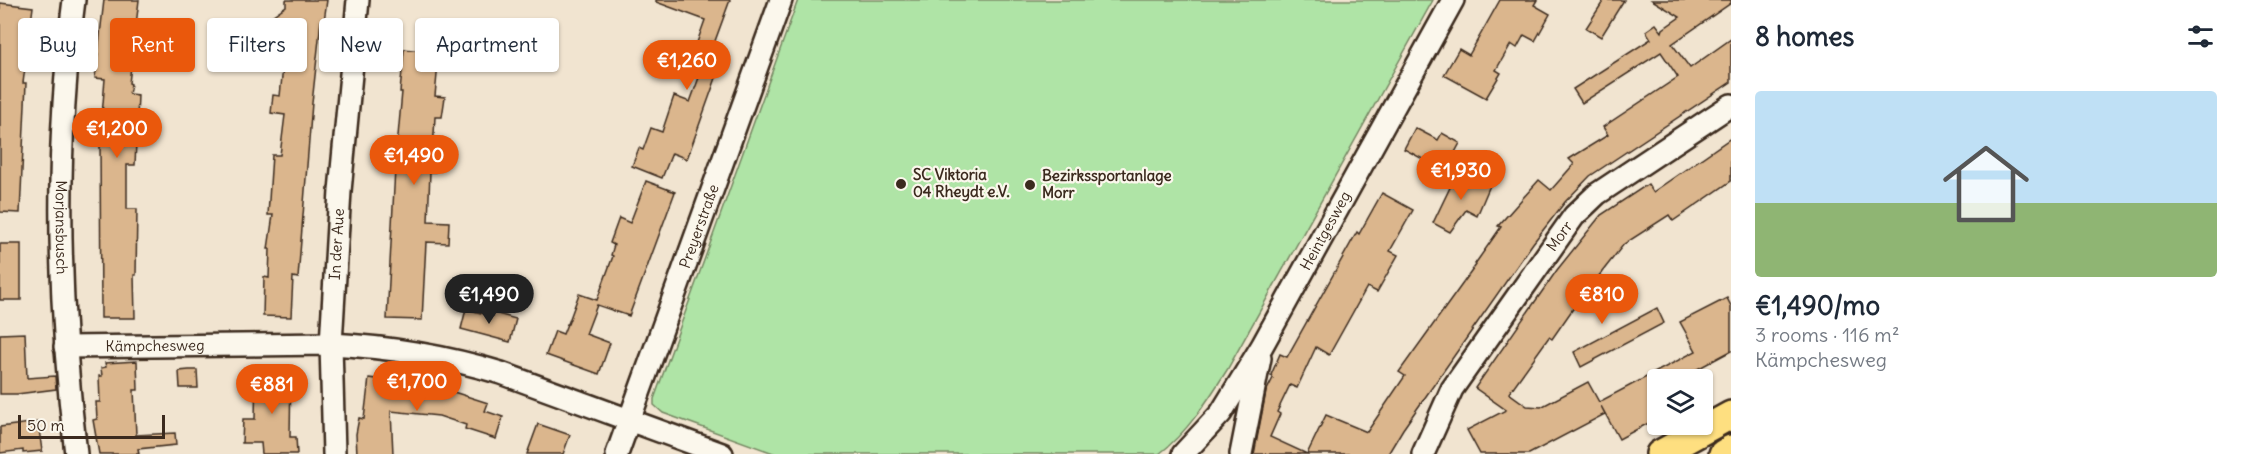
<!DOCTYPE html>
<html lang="en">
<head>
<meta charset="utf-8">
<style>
	:root { --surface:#fff; --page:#f2f2f3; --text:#1f2937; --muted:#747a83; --line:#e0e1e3; --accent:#ea580c }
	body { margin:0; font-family:Delius,sans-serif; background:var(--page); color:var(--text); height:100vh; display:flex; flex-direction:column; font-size:22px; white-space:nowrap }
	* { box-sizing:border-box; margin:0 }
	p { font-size:20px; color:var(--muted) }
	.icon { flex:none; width:33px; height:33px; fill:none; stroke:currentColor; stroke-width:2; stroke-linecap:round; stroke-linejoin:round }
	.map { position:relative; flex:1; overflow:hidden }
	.details { display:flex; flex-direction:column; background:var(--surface); width:510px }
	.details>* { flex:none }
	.guide { position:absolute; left:18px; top:18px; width:570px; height:54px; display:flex; gap:12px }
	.buttons { position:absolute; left:1647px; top:369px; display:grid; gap:12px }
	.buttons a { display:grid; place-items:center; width:66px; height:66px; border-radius:6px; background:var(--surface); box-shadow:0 2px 4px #0004; font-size:30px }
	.scale { position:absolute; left:18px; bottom:15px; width:147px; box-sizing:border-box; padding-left:6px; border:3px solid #3b2a1e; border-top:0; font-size:16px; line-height:21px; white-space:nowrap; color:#3b2a1e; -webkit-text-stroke:4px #fbf7ec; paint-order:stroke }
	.price { position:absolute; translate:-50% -51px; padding:0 14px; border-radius:21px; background:var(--accent); color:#fff; font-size:20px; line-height:39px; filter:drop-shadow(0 2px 3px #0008) }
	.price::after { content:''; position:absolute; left:50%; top:36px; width:18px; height:14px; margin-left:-9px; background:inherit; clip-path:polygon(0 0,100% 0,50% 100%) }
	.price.selected { background:#222; color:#fff }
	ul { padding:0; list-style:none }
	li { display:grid; align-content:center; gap:12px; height:318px; padding:0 24px }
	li+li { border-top:2px solid var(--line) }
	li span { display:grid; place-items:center; height:186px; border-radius:6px; color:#555 }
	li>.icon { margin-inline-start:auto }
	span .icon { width:108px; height:108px; fill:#fffc; stroke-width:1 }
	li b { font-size:26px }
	h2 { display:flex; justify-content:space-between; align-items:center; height:72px; padding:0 24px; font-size:26px }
	.pill { padding:0 21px; border-radius:6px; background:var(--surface); box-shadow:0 2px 4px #0004; font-size:21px; line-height:54px }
	.pill.selected { background:var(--accent); color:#fff }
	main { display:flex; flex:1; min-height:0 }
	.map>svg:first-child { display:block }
	.green { fill:#afe4a6; stroke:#758762; stroke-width:1.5 }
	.building { fill:#dbb68d; stroke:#3b2a1e; stroke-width:1.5 }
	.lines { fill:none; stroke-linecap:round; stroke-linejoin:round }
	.minor-casing { stroke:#3b2a1e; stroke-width:26 }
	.major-casing { stroke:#3b2a1e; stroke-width:32 }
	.minor { stroke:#fbf7ec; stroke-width:21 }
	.major { stroke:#fedf80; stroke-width:27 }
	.poi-dot { fill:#3b2a1e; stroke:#fbf7ec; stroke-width:2 }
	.labels { text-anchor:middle; stroke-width:4.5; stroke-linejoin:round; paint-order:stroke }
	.poi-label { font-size:15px; font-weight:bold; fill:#3b2a1e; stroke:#fbf7ec; text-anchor:start }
	.street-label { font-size:15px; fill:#3b2a1e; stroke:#fbf7ec }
</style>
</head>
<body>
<main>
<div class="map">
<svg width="1731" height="454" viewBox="0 0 1731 454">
	<rect width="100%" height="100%" fill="#f1e4d0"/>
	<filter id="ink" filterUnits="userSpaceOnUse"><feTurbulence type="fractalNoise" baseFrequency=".0167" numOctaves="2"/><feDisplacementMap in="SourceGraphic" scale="12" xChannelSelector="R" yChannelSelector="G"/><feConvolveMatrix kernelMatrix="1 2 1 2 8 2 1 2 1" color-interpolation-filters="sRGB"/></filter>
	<g filter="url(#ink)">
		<path class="green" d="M798,0H1433L1227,370C1208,400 1187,433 1159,454H776L663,413L654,405V399Z"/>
		<g class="building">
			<path d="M104,0H139L129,83L131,84L129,94L138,95L135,165H127V209H137L136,275H134L135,318H101L100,140L105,79L95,78Z"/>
			<path d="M286,0H327L324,21H321L312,103L298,278L293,277L291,317L263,316L264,277L269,278L270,249H268L273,215H268L272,155H280L285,115L271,113L273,95L280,96L286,38H280L281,25L262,23L286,6Z"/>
			<path d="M656,0H730L715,41V47L726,50L687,159L672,153L662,178L632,166L639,148L643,150L651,128L662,132L674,96L690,102L701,72L688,68L705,20L656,2Z"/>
			<path d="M1500,0H1537L1534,5L1550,14L1535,41L1524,35L1517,48L1511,44L1496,70L1501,73L1486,98L1444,75L1459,49L1469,55Z"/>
			<path d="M1604,0H1624L1601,37L1586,28Z"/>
			<path d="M1652,0H1731V3L1672,44L1690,68L1731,39V82L1590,176L1565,202L1533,243L1403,429L1388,454H1254L1266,392L1273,378L1271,375L1280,354L1287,357L1357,232L1359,234L1382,193L1413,210L1390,251L1398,255L1377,292L1367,287L1329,355L1316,347L1297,388L1290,385L1277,412L1280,414L1270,437L1307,454L1326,415L1367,432L1405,376L1399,372L1476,265L1475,264L1501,227L1498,226L1539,180L1551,190L1574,164L1569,159L1608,135L1603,127L1678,77L1661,52L1582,103L1573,89L1651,39L1646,31L1656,24L1662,32L1663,29L1680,17Z"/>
			<path d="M0,3L33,7L23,83H26L20,213L0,212Z"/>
			<path d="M404,49L439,53L435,96L445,97L442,117H435L433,151H436L435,172H430L428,221L449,222L448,243L426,242L422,320L387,319L395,169L402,92H400Z"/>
			<path d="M1415,128L1438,140L1442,133L1460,143L1445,171L1404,149Z"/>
			<path d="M1731,138V181L1673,221L1669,215L1624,244L1587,291L1586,290L1552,339L1549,337L1509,393L1527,406L1541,407L1588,382L1599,402L1696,351L1680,322L1727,298L1731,306V351L1677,380H1658V418L1619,439L1601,406L1605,414L1529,454H1480L1467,430L1506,410L1475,388L1557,270L1601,215L1648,184L1653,192Z"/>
			<path d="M1456,175L1474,184L1478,177L1491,183L1477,216L1466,210L1450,232L1433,223Z"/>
			<path d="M646,181L675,192L629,316L597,305L586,334L610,343L599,374L546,355L555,331L563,334L567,324H568L579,294L597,300L613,256L611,255L614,245L610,243L619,218L630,223Z"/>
			<rect x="0" y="244" width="21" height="56"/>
			<path d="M1657,308L1664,323L1581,367L1574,352Z"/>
			<path d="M466,309L493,316L494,313L516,319L510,342L461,329Z"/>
			<path d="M25,333L27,378L55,376L56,389L17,394H0V334Z"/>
			<path d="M137,361L138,390H134L136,435L175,433L176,445L138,449L139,454H99L93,420L97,419L96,402H100L99,376H102L101,368L106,367L105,363Z"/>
			<path d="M189,370H197L198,388H180L179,371Z"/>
			<path d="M256,371H291L290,437H296L297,454H262L261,443H242L243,419H255Z"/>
			<path d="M369,378L438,387L488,403L485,411L503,417L496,439L465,429L466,425L439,416L391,411L393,454H357L356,434L359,418L364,419Z"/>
			<path d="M38,422L42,451L23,453V450L0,453V427Z"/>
			<path d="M538,424L570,435L563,454H527Z"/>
		</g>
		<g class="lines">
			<g class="minor-casing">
				<g id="minor">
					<path id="s1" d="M74,0C54,151 58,303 76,454"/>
					<path id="s2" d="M65,347L331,344C389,347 445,356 501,373L722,454"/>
					<path id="s3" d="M334,454L331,344L340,191L358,0"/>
					<path id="s4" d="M617,454L781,0"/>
					<path id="s5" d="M1183,454L1221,413L1262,346L1453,0"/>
					<path d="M1241,454L1260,358"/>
					<path id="s6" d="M1423,454L1452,389L1574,216L1597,194L1731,105"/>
				</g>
			</g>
			<g class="major-casing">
				<g id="major">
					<path d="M1660,454L1731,415"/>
					<path d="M1723,454L1731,449"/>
				</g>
			</g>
			<use href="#minor" class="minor"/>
			<use href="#major" class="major"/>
		</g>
	</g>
	<g class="poi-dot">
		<circle cx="901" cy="184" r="6"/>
		<circle cx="1030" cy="185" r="6"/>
	</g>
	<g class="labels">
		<g class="poi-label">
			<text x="913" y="180">SC Viktoria<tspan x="913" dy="17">04 Rheydt e.V.</tspan></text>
			<text x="1042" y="181">Bezirkssportanlage<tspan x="1042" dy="17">Morr</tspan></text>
		</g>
		<g class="street-label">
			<text dy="5" stroke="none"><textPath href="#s1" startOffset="228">Morjansbusch</textPath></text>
			<text dy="5" stroke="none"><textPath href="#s4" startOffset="242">Preyerstraße</textPath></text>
			<text dy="5" stroke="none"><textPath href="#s5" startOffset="266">Heintgesweg</textPath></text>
			<text dy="5" stroke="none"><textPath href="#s6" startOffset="258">Morr</textPath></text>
			<text dy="5" stroke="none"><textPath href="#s3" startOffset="210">In der Aue</textPath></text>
			<text dy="5" stroke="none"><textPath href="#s2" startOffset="90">Kämpchesweg</textPath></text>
		</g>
	</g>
</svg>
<div class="buttons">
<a><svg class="icon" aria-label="layers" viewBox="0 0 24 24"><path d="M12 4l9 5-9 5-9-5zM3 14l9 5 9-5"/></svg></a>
</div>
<div class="scale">50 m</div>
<b class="price" style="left:687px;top:91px">€1,260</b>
<b class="price" style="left:117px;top:159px">€1,200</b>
<b class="price" style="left:414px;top:186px">€1,490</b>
<b class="price" style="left:1461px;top:201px">€1,930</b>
<b class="price selected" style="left:489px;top:325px">€1,490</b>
<b class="price" style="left:1602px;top:325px">€810</b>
<b class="price" style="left:417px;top:412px">€1,700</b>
<b class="price" style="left:272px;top:415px">€881</b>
<div class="guide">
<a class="pill">Buy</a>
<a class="pill selected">Rent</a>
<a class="pill">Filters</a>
<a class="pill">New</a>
<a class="pill">Apartment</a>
</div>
</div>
<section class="details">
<h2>8 homes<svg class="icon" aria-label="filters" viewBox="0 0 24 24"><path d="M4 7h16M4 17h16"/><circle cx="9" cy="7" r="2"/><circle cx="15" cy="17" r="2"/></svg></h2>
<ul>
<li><span style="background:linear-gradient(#bfe0f5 60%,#8fb573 0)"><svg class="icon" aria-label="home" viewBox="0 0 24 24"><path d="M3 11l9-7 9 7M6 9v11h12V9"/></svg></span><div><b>€1,490/mo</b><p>3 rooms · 116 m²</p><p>Kämpchesweg</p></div></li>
</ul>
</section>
</main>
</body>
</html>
